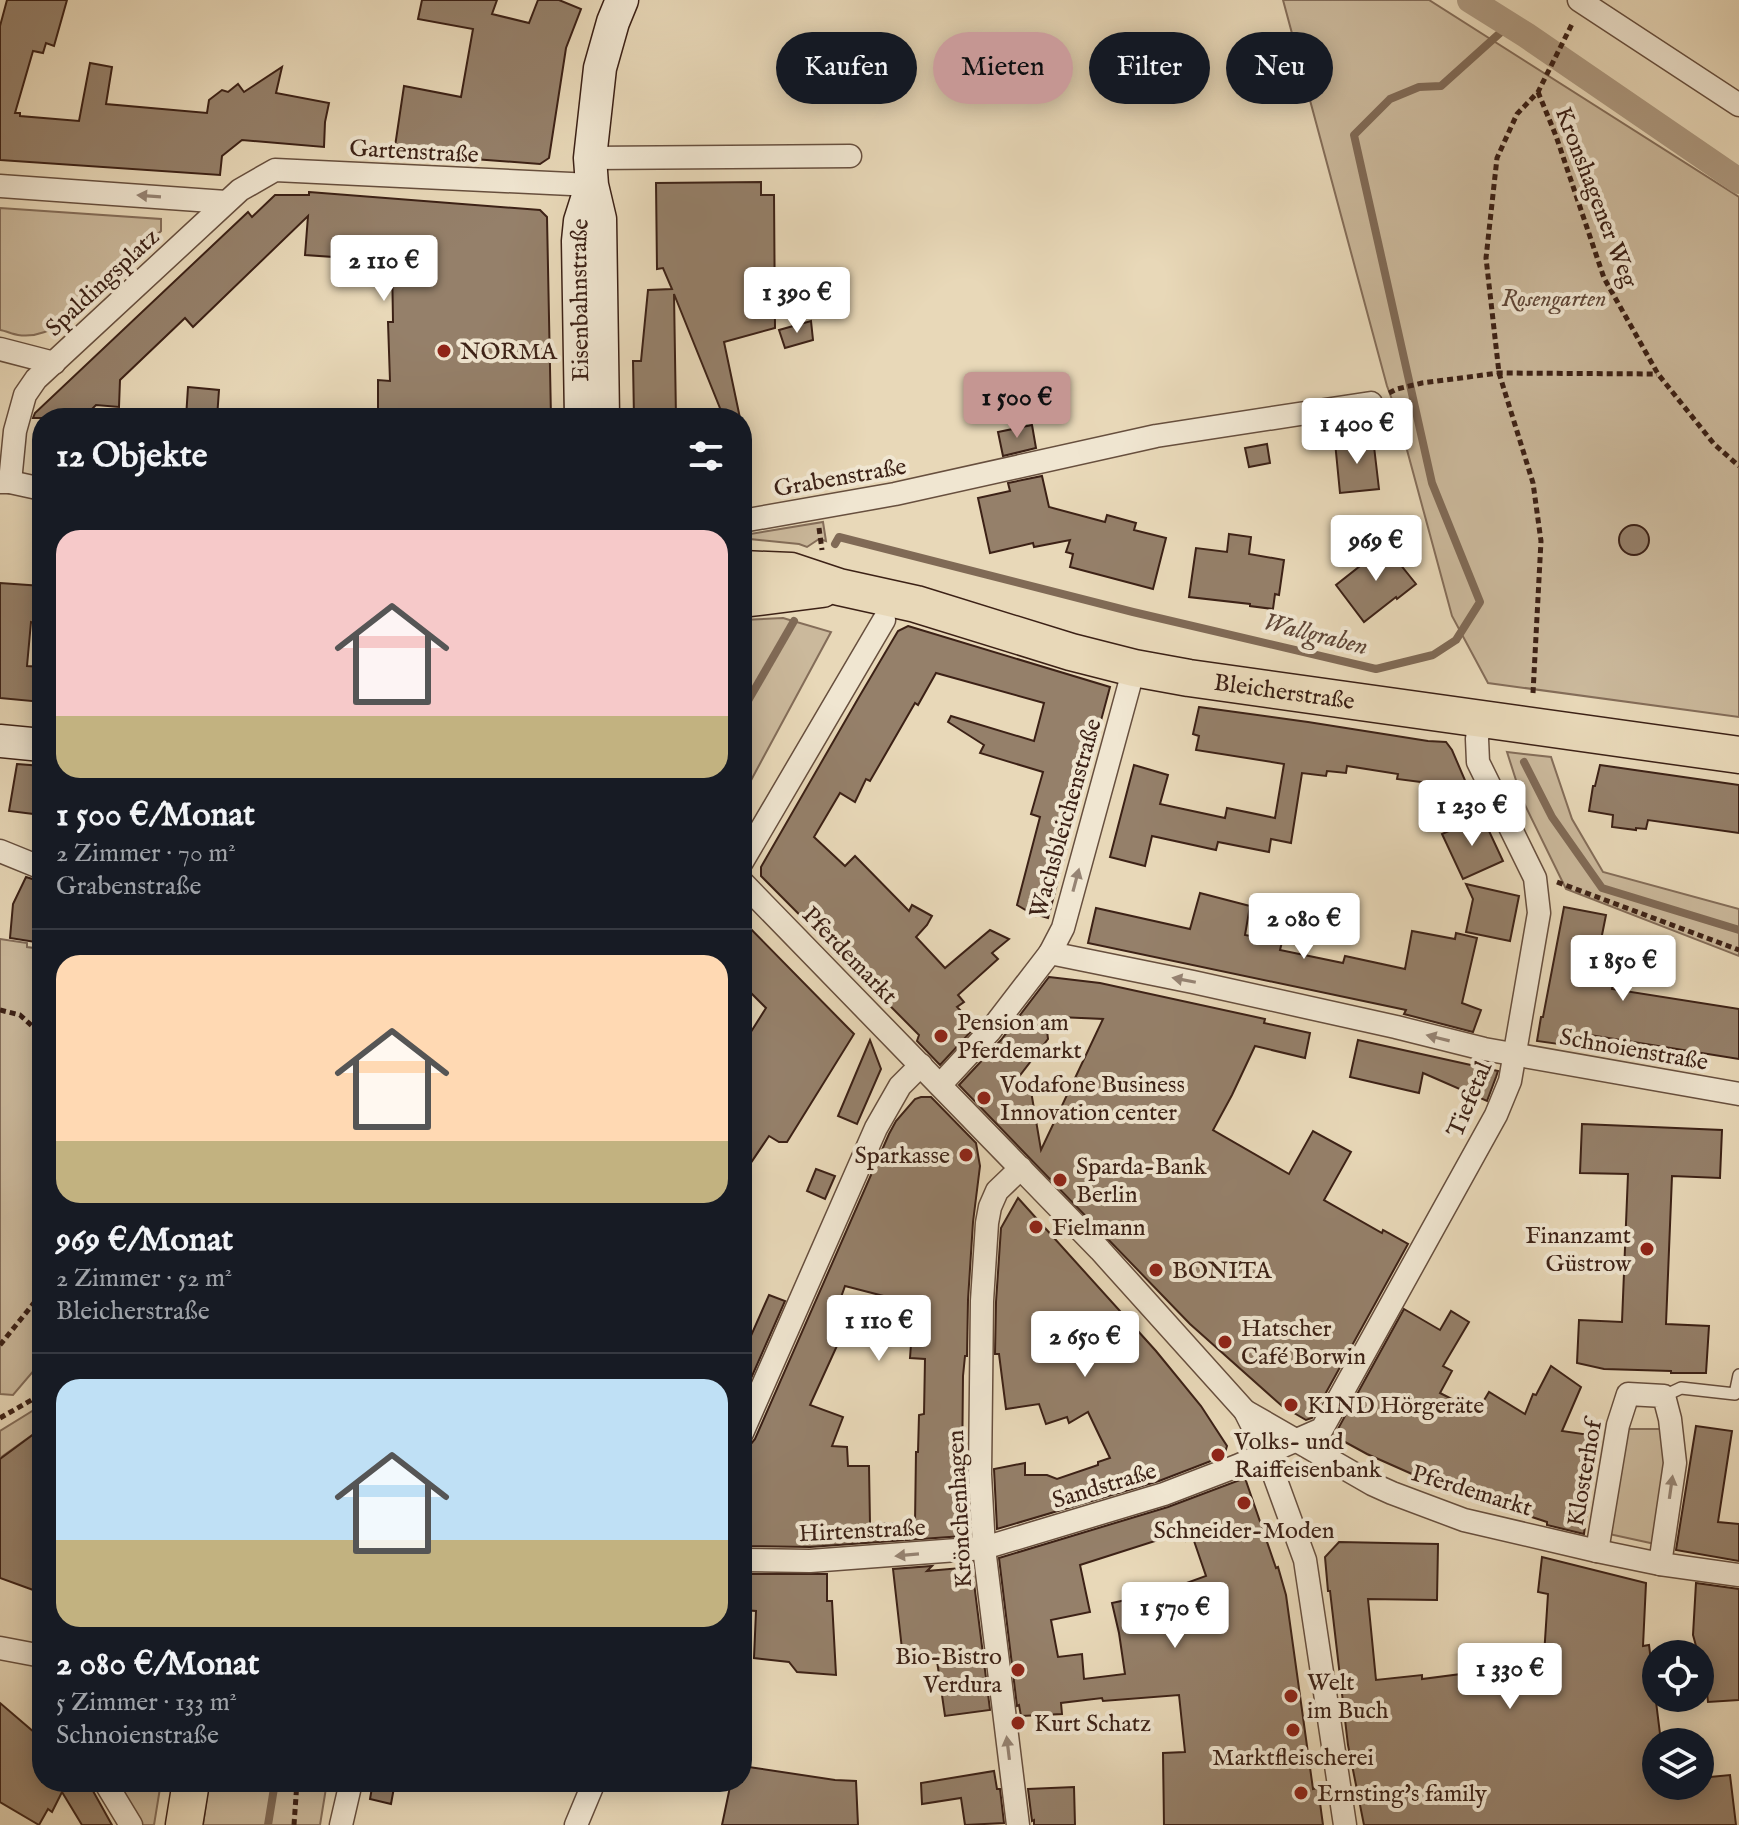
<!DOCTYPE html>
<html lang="de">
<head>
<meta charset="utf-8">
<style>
	:root { --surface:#171b24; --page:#242831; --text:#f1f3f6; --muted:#9ea1a6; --line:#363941; --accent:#c59692 }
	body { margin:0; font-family:"IM FELL English",serif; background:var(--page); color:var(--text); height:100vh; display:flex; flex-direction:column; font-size:30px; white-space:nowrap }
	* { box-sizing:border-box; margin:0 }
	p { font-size:26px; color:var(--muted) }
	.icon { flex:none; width:44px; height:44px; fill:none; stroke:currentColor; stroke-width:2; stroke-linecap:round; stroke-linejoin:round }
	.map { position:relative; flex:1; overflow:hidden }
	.panel { position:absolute; left:32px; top:408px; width:720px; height:1384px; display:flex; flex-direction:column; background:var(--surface); border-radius:32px; box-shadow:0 4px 20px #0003 }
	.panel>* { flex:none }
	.hud { position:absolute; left:776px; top:32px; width:760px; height:72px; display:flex; gap:16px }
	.controls { position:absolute; left:1642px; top:1640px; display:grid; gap:16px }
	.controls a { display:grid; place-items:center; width:72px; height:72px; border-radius:50%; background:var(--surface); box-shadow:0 4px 20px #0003; font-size:40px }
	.price { position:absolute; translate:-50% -68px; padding:0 18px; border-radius:8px; background:#fff; color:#222; font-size:26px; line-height:52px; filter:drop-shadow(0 2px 4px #0008) }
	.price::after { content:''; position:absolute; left:50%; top:48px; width:24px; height:18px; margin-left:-12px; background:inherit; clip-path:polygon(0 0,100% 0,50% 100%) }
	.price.current { background:var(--accent); color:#111 }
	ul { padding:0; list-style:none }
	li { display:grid; align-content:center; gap:16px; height:424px; padding:0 24px }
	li+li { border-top:2px solid var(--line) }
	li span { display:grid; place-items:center; height:248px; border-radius:24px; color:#555 }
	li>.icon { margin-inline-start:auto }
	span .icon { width:144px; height:144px; fill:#fffc; stroke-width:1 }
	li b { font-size:34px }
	h2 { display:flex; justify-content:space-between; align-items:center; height:96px; padding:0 24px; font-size:34px }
	.pill { padding:0 28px; border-radius:36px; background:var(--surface); box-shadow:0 4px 20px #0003; font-size:28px; line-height:72px }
	.pill.current { background:var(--accent); color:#111 }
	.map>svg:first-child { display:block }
	.green { fill:#cbb99c; stroke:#846d59; stroke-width:2 }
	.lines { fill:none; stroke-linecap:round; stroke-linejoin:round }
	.stream { stroke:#806a56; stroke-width:8 }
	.canal { stroke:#ae9a81; stroke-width:26 }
	.building { fill:#95806a; stroke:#3c2116; stroke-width:2; fill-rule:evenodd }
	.lane-casing { stroke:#674f3e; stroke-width:14 }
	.street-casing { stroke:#674f3e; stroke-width:25 }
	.secondary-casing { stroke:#3c2116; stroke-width:35 }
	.primary-casing { stroke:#3c2116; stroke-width:39 }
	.path { stroke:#3c2116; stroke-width:5; stroke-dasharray:6 4; stroke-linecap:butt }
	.lane { stroke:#f0e6d1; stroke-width:11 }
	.street { stroke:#f0e6d1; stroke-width:22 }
	.secondary { stroke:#f0e6d1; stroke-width:32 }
	.primary { stroke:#e8d8b8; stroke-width:36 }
	.oneway { fill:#968474 }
	.poi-dot { fill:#8f2418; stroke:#f0e6d1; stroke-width:3 }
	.labels { text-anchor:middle; stroke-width:8; stroke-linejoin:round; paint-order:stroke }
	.street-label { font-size:24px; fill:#3c2116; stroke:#f0e6d1 }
	.park-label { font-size:24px; font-style:italic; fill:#604738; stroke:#f0e6d1 }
	.poi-label { font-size:24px; fill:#3c2116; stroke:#f0e6d1; text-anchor:start }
	.water-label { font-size:26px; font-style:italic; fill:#5e4536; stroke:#f0e6d1 }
</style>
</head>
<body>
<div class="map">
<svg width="1739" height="1825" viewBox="0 0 1739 1825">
	<rect width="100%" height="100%" fill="#e8d8b8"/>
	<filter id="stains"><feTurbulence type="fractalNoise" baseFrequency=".0025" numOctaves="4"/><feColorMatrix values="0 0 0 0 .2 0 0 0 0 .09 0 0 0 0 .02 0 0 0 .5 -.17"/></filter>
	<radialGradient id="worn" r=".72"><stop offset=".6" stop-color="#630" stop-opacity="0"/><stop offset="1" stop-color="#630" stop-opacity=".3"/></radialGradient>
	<g class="green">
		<path d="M1283,0H1429L1739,197V717L1488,683L1452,616L1397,413L1387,386Z"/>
		<path d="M0,208L161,219V231L144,247L138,242L108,272L112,277C88,300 57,341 18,335C12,334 6,331 0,330Z"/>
		<path d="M823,522L826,541L819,539L807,547L799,544L750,539V534Z"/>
		<path d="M783,618L831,632L742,797V620Z"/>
		<path d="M1507,752L1551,757L1572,819L1603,872L1739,909V956L1566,889L1522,799Z"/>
		<path d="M0,939L27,943V947L42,949V1361L13,1395L0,1394Z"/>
		<path d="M42,1405V1428L0,1458V1431Z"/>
		<path d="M1626,1429H1664L1667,1452L1655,1544L1609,1534Z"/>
		<path d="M117,1782H161L154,1825H142Z"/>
		<path d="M209,1782H327L320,1825H203Z"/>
	</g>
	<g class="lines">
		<g class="stream">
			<path d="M835,544L839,537L1133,612L1376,669L1433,655L1456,640L1480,602L1432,483L1354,135L1390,99L1419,87L1441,86L1510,24"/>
			<path d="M742,711L794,621"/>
			<path d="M1524,762L1552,817L1602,888L1739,930"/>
			<path d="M268,1825L275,1782"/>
		</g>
		<path class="canal" d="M1470,0L1526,35L1739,181"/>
	</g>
	<g class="building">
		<path d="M7,0H67L54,46L46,43L43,53L33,51L15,113H20V116L79,121L90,63L112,67L106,104L207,113L209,100L222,90L228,92L238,84L244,92L282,67L276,93L329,103L325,122L324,147L242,140L222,156L220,175L0,160V26Z"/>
		<path d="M422,0H497L492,14L529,23L538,0H559L581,9L566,48L549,158L540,164L394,153L404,86L461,97L473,29L418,19Z"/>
		<path d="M761,182V195H774L775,328L724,342L740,418H724L674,294L676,418H634L633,361H641L648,290L672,289L663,268L657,269L656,183Z"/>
		<path d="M309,192L540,210L547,217L551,418H378V380L390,381L388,322H393L392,261L305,255L308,216L193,327L185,318L120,380L119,407L96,405L83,418H33L35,413L248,212L252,217L275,195H309Z"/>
		<path d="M811,321L813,340L785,348L779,330Z"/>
		<path d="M188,387L219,390L217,418H186Z"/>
		<path d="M1032,425L1036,448L1003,456L998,432Z"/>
		<path d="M1373,438L1379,489L1340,493L1335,442Z"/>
		<path d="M1267,444L1270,463L1249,467L1245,448Z"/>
		<path d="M1042,476L1049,507L1105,522L1107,515L1136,523L1134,530L1166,538L1153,589L1070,567L1073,554L1066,552L1070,540L1034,547L1033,543L990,553L978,498L1010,491L1008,483Z"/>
		<circle cx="1634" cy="540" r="15"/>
		<path d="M1229,534L1251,537L1249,554L1284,560L1279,595L1275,594L1273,609L1250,606V604L1189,597L1196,548L1227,552Z"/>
		<path d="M1388,544L1402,562L1400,564L1416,584L1397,599L1396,597L1364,622L1336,585Z"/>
		<path d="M0,583L42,586V625L31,622L27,666L42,667V702L0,698Z"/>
		<path d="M908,626L1110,687L1048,918L1038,915L1036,916L1017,905L1040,817L1031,814L1043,772L980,753L984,745L948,722L951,716L1034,741L1044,703L936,673L918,705L915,703L870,781L866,779L855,802L840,793L814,837L845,866L855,856L909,911L912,905L932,916L927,925L916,937L945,968L990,930L1009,939L992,953L998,959L958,995L964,1002L957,1007L976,1026L940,1065L917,1041L919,1035L761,876V867L859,697L898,631Z"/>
		<path d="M1199,707L1308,722L1428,741L1446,742L1452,750L1470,792L1436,788V784L1397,779L1398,774L1347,766L1346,773L1327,771L1326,776L1302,773L1291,843L1271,839L1269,852L1218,842L1216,850L1152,836L1145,866L1110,857L1134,765L1168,775L1160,804L1225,818L1227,808L1275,818L1284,764L1196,750L1199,736L1193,734Z"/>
		<path d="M17,764L42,766V815L9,811Z"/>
		<path d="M1600,765L1739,785V833L1648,820L1646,829L1636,828V830L1612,827L1613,815L1589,811L1593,786H1595Z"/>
		<path d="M1482,816L1503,861L1463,879L1442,834Z"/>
		<path d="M26,877L42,882V943L10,938L13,904Z"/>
		<path d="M1466,884L1519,896L1510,941L1466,932L1473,899Z"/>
		<path d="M1200,893L1250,906L1245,935L1282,942L1280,950L1343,963L1345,956L1405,969L1412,931L1455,939L1456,933L1477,938L1462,1003L1481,1010L1473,1032L1404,1014L1406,1010L1088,943L1096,908L1190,929Z"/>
		<path d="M1564,907L1606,915L1593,980L1613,983L1612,989L1739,1009V1059L1583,1034L1580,1047L1537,1041L1541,1017H1543Z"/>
		<path d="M742,920L854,1034L787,1142H779L769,1136L742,1176V1046L766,1008L742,984Z"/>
		<path d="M1049,977L1100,983L1265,1019L1264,1023L1310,1033L1305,1058L1255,1046L1232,1095L1213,1130L1289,1174L1313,1131L1351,1152L1324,1200L1382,1233L1383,1230L1408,1244L1312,1418L1306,1420L1282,1406L1190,1324L959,1085L1001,1040ZM1059,1017L1103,1019L1041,1150L1031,1091L1018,1078L1048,1039L1047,1031Z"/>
		<path d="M870,1040L881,1069L857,1124L838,1116Z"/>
		<path d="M1358,1040L1498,1071L1496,1077L1487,1101L1423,1073L1419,1093L1350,1077Z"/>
		<path d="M921,1097H931L976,1143L980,1166L973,1222L968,1300L967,1356H965L963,1376L962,1474L966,1473L969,1530L963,1536L810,1547L742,1546V1462L750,1445L755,1439L889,1134L896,1121L915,1099ZM845,1286L903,1301L896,1331L912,1330L910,1358L925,1359L924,1414L919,1415L918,1452H916L915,1523L870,1524L869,1466H848L847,1447L832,1446L843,1417L810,1405L846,1326L833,1320Z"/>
		<path d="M1582,1124L1722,1130L1720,1178L1672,1176L1666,1324L1709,1326L1706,1373H1671V1371L1604,1369L1577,1363L1579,1320L1622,1322L1628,1174L1580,1173Z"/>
		<path d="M816,1169L835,1176L825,1199L807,1191Z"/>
		<path d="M1018,1198L1156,1351L1201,1406L1227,1446L1224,1456L1159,1481L997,1529L994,1469L1025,1463V1475H1047L1057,1479L1098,1465V1462L1110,1458L1088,1412L1069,1423L1067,1417L1046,1424L1039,1404L1006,1409L999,1354H995L996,1302L1001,1228Z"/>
		<path d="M769,1295L785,1301L745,1392L742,1391V1356Z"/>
		<path d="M1404,1309L1440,1330L1451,1311L1469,1322L1443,1366L1452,1371L1440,1393L1477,1412L1489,1392L1525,1414L1533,1394L1536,1395L1551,1366L1581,1387L1562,1431L1597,1436L1584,1534L1547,1525V1522L1439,1486L1367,1454L1334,1436Z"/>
		<path d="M1696,1426L1732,1431L1718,1522L1739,1524V1561L1676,1550Z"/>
		<path d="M42,1428V1592L36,1590V1591L0,1578V1459Z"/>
		<path d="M1245,1478L1276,1568L1278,1567L1286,1595L1313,1789L1318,1788L1323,1825H1164L1163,1753L1185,1752L1179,1695L1103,1701L1102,1698L1061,1703L1062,1714L1021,1716L1019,1705L1017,1706L999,1558L1168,1507ZM1183,1532L1186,1541L1193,1538L1206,1576L1178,1586L1190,1620L1143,1631L1135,1598L1112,1603L1119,1633L1125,1674L1084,1679L1082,1654L1058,1657L1051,1620L1090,1612L1080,1565Z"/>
		<path d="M1339,1542L1438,1544L1437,1600L1368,1599L1376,1680L1422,1675V1679L1484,1671H1543L1548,1594L1538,1592L1542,1557L1646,1583L1643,1646L1649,1645L1661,1742H1656V1786H1700V1778L1730,1775L1736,1825H1364L1348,1745L1330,1591H1328L1325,1557Z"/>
		<path d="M932,1566L927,1571L972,1567L990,1710L945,1716L936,1654L903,1658L893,1569Z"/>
		<path d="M742,1574H827V1601H832L836,1675L797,1672L789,1662L754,1658L756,1611L742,1610Z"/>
		<path d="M1696,1583L1739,1589V1700L1708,1702L1706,1683L1693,1635Z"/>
		<path d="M0,1703L42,1739V1782H88L112,1825H82L62,1792L52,1812L48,1809L39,1825L0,1802Z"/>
		<path d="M742,1766L835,1780L856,1781L858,1825H722L731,1782H742Z"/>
		<path d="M994,1771L997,1789H1000L1004,1823L965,1825L961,1798L922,1804L921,1783Z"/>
		<path d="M373,1782H395L391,1804L370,1799Z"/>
		<path d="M1074,1787L1075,1825H1034V1820L1032,1821L1028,1789Z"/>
	</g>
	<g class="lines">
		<g class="lane-casing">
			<path id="lane" d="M1664,1396L1681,1388L1735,1394L1739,1375"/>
		</g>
		<g class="street-casing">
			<g id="street">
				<path d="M1579,0L1739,105"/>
				<path d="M590,158L850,156"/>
				<path d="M0,186L226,202"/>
				<path d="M0,349L54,363"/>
				<path d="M0,482H10L42,489"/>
				<path d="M10,482L15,431L25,395L36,379L240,190L275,170L592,185"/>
				<path d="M742,521L895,494L1156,436L1371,403"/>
				<path d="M0,851L42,868"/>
				<path d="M742,862L884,620"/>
				<path d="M742,882L1100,1250L1245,1411L1266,1453L1305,1560L1345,1825"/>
				<path d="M1050,953L1193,982L1396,1027L1484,1049L1739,1094"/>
				<path d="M940,1085L990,1031L1050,953L1063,928L1134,668"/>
				<path d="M1245,1411L1372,1484L1392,1493L1464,1520L1597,1551L1660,1564L1739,1575"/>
				<path d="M742,1433L876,1128L900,1086L921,1065"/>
				<path d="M1597,1551L1618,1425L1628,1394L1664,1396L1670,1419L1675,1463L1660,1564"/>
				<path d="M742,1560L810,1561L984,1548L1164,1494L1237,1466L1322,1429L1496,1115L1510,1081L1539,913L1535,878L1478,762L1477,739L1480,719"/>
				<path d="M0,1648L42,1656"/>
				<path d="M105,1782L131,1825"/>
				<path d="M341,1825L351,1782"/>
				<path d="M576,1825L594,1782"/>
				<path d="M1018,1825L984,1548L980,1474L982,1301L987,1223L990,1207L997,1191L1021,1168"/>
			</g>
		</g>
		<g class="secondary-casing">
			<g id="secondary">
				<path id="s1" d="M581,418L578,241L580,221L587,199"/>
				<path d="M603,418L600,219L592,185L590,158L600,68L613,22L622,0"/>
				<path d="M0,741L42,745"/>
			</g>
		</g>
		<g class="primary-casing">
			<g id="primary">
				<path id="s2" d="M742,569L791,571L839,587L916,604L1071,652L1134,668L1189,678L1739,755"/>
				<path d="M742,599L822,589"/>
				<path d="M184,1825L191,1782"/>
			</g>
		</g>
		<g class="path">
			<path d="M1538,92L1556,136L1604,278L1658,374L1714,444L1739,466"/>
			<path d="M1389,393L1397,389L1422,383L1499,373L1657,374"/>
			<path d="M819,528L822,550"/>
			<path d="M1533,693L1541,541L1533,483L1499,373L1486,258L1497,158L1517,114L1538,92L1573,22"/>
			<path d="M1557,882L1739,950"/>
			<path d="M0,1010L20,1015L42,1035"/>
			<path d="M0,1345L42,1293"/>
			<path d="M0,1418L42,1394"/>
			<path d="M294,1825L297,1782"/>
		</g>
		<use href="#lane" class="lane"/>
		<use href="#street" class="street"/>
		<use href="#secondary" class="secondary"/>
		<use href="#primary" class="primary"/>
	</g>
	<defs><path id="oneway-solid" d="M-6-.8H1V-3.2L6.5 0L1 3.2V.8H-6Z" transform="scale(2)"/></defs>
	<g class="oneway">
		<use href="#oneway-solid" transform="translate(149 196) rotate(-176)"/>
		<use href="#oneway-solid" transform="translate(1076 880) rotate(-75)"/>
		<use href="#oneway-solid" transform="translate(1184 980) rotate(-169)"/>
		<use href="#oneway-solid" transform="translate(1438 1038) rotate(-166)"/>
		<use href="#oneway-solid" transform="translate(1671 1487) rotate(-82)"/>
		<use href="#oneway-solid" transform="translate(907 1555) rotate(175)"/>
		<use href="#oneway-solid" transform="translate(1008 1748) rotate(-97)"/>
	</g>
	<g class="poi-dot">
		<circle cx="444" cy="351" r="8"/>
		<circle cx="941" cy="1036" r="8"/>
		<circle cx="984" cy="1098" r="8"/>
		<circle cx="966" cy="1155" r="8"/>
		<circle cx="1060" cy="1180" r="8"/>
		<circle cx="1036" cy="1227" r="8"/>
		<circle cx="1647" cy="1249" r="8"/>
		<circle cx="1156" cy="1270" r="8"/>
		<circle cx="1225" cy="1342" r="8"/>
		<circle cx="1291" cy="1405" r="8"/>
		<circle cx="1218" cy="1455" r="8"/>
		<circle cx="1244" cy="1503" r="8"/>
		<circle cx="1018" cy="1670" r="8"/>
		<circle cx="1291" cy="1696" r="8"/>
		<circle cx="1018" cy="1723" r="8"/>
		<circle cx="1293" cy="1730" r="8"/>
		<circle cx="1301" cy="1793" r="8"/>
	</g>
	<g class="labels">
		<g class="street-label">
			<text transform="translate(414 151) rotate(3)" y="8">Gartenstraße</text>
			<text transform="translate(1597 197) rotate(69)" y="8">Kronshagener Weg</text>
			<text transform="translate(102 282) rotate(-43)" y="8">Spaldingsplatz</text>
			<text dy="8" stroke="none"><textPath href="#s1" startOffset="118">Eisenbahnstraße</textPath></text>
			<text transform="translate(840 477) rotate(-10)" y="8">Grabenstraße</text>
			<text dy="8" stroke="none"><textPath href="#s2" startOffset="558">Bleicherstraße</textPath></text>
			<text transform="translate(1065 818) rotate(-74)" y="8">Wachsbleichenstraße</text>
			<text transform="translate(850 955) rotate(46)" y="8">Pferdemarkt</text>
			<text transform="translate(1634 1049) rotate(10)" y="8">Schnoienstraße</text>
			<text transform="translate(1469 1099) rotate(-67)" y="8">Tiefetal</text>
			<text transform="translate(1584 1473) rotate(-80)" y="8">Klosterhof</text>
			<text transform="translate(1104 1485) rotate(-17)" y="8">Sandstraße</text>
			<text transform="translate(1472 1490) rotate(17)" y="8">Pferdemarkt</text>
			<text transform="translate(959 1509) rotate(-93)" y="8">Krönchenhagen</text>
			<text transform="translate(862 1530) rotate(-3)" y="8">Hirtenstraße</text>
		</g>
		<g class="park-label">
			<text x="1554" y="306">Rosengarten</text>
		</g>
		<g class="poi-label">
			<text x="460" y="359">NORMA</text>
			<text x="957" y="1030">Pension am<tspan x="957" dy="28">Pferdemarkt</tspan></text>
			<text x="1000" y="1092">Vodafone Business<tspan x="1000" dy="28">Innovation center</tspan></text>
			<text x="950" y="1163" text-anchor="end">Sparkasse</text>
			<text x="1076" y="1174">Sparda-Bank<tspan x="1076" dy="28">Berlin</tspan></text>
			<text x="1052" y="1235">Fielmann</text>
			<text x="1631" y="1243" text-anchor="end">Finanzamt<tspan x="1631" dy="28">Güstrow</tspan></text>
			<text x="1172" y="1278">BONITA</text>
			<text x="1241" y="1336">Hatscher<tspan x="1241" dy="28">Café Borwin</tspan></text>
			<text x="1307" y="1413">KIND Hörgeräte</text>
			<text x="1234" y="1449">Volks- und<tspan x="1234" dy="28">Raiffeisenbank</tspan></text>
			<text x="1244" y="1538" text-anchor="middle">Schneider-Moden</text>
			<text x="1002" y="1664" text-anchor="end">Bio-Bistro<tspan x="1002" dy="28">Verdura</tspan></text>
			<text x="1307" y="1690">Welt<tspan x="1307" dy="28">im Buch</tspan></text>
			<text x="1034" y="1731">Kurt Schatz</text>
			<text x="1293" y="1765" text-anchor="middle">Marktfleischerei</text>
			<text x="1317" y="1801">Ernsting's family</text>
		</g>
		<g class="water-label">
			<text transform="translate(1316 633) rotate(14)" y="9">Wallgraben</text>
		</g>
	</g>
	<rect width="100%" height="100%" filter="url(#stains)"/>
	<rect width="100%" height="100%" fill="url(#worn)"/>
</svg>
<div class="controls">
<a><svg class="icon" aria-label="locate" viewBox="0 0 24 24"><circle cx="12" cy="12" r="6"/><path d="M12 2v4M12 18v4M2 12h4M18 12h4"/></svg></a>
<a><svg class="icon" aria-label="layers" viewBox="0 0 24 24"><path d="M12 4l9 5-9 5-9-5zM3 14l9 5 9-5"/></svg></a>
</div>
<b class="price" style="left:384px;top:303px">2 110 €</b>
<b class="price" style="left:797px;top:335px">1 390 €</b>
<b class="price current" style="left:1017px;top:440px">1 500 €</b>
<b class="price" style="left:1357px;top:466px">1 400 €</b>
<b class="price" style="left:1376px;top:583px">969 €</b>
<b class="price" style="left:1472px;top:848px">1 230 €</b>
<b class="price" style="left:1304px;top:961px">2 080 €</b>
<b class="price" style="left:1623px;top:1003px">1 850 €</b>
<b class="price" style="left:879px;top:1363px">1 110 €</b>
<b class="price" style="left:1085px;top:1379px">2 650 €</b>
<b class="price" style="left:1175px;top:1650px">1 570 €</b>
<b class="price" style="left:1510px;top:1711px">1 330 €</b>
<div class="hud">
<a class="pill">Kaufen</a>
<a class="pill current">Mieten</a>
<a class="pill">Filter</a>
<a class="pill">Neu</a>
</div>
<section class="panel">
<h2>12 Objekte<svg class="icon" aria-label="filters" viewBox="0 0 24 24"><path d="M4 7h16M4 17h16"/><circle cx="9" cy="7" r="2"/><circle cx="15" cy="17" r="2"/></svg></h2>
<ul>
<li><span style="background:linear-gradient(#f6c9c9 75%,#c2b280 0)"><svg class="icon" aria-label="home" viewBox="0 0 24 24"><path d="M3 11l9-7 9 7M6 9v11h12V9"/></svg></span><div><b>1 500 €/Monat</b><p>2 Zimmer · 70 m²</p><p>Grabenstraße</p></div></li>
<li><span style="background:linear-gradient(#ffd9b3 75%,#c2b280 0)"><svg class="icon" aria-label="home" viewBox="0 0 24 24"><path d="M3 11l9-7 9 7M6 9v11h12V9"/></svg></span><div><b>969 €/Monat</b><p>2 Zimmer · 52 m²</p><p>Bleicherstraße</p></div></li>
<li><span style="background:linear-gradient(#bfe0f5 65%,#c2b280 0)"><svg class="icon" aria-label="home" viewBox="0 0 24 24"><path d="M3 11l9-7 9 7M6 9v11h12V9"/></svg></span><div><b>2 080 €/Monat</b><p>5 Zimmer · 133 m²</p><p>Schnoienstraße</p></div></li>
</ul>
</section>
</div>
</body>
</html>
